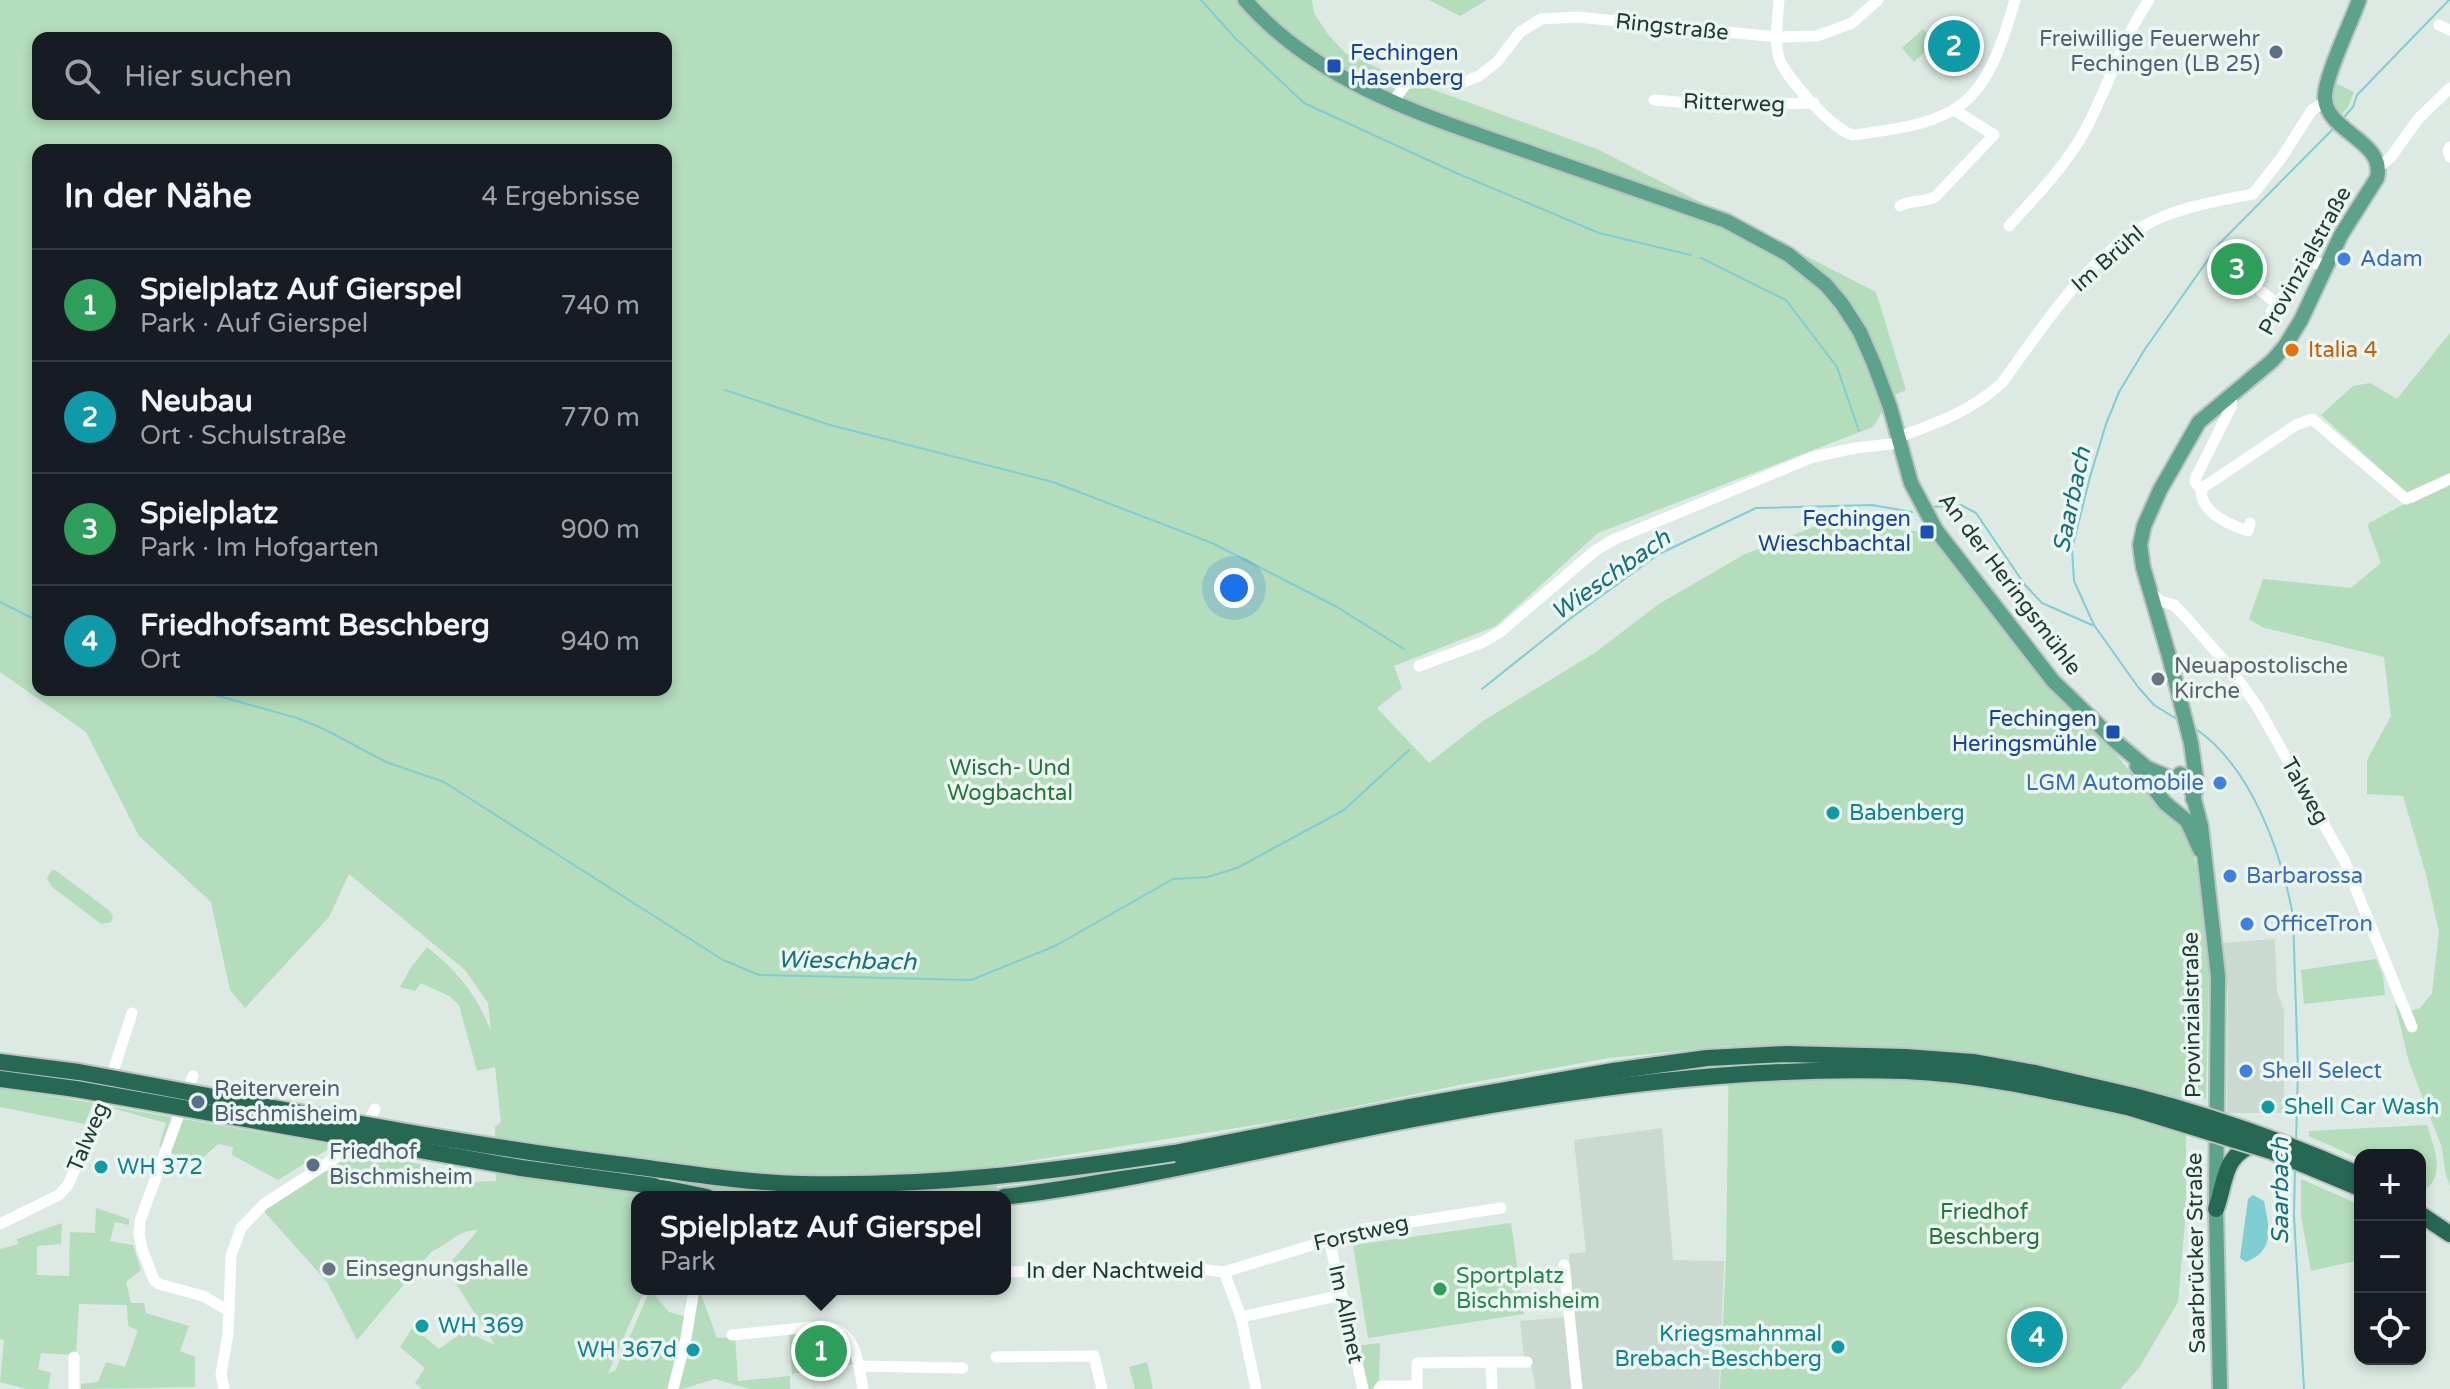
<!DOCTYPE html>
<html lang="de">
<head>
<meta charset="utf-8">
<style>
	body { margin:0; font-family:"Varela Round",sans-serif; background:#242831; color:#f1f3f6 }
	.controls { position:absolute; right:24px; bottom:24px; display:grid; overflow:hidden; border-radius:16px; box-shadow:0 4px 12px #0003 }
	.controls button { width:72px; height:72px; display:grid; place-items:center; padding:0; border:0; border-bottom:2px solid #363941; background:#171b24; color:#f1f3f6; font:40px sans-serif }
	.you { position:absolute; left:1234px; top:588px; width:28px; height:28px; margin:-20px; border:6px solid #fff; border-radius:50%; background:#1a73e8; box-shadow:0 0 0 12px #1a73e833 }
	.badge { display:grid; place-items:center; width:52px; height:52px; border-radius:50%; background:#fc6548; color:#fff; font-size:26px; font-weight:700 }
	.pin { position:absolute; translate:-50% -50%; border:4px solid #fff; box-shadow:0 2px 8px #0006 }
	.popup { position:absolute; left:631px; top:1191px; width:380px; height:104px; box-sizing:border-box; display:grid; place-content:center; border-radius:16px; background:#171b24; filter:drop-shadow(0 2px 6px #0005); font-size:26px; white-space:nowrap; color:#9ea1a6 }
	.popup b { font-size:30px; color:#f1f3f6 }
	.popup::after { content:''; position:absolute; left:50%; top:100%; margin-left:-16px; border:16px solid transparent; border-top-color:#171b24 }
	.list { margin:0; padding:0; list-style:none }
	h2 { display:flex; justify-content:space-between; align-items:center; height:104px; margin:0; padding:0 32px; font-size:34px }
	h2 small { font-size:26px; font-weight:400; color:#9ea1a6 }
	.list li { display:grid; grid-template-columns:52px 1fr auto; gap:24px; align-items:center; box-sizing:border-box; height:112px; padding:0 32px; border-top:2px solid #363941 }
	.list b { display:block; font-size:30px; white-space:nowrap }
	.list p { margin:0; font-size:26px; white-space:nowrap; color:#9ea1a6 }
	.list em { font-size:26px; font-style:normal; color:#9ea1a6 }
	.icon { flex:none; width:44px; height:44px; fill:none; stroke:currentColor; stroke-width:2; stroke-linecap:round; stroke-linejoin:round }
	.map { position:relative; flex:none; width:2450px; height:1389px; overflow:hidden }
	.search { position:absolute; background:#171b24; box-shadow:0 4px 12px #0003; left:32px; top:32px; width:640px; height:88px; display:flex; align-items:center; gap:20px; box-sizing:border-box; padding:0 28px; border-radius:16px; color:#9ea1a6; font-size:30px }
	.panel { position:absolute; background:#171b24; box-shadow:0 4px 12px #0003; left:32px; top:144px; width:640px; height:552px; border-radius:16px }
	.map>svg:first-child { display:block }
	.built { fill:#cadad1 }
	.green { fill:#b3ddbb; fill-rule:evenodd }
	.water { fill:#7fced4 }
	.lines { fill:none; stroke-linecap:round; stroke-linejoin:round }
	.stream { stroke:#7fced4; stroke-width:2 }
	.major-casing { stroke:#bbc4c1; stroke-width:18 }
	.highway-casing { stroke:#bbc4c1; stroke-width:20 }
	.minor { stroke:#fff; stroke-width:11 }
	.major { stroke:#5da38b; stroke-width:14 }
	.highway { stroke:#276855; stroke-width:16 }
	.highway-bridge-casing { stroke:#bbc4c1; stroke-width:20; stroke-linecap:butt }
	.highway-bridge { stroke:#276855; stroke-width:16 }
	.service-dot { fill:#5c6f8a; stroke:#ecf6f1; stroke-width:3 }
	.transit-dot { fill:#1a4fb4; stroke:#ecf6f1; stroke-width:3 }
	.shop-dot { fill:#3f7fe0; stroke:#ecf6f1; stroke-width:3 }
	.food-dot { fill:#e8710a; stroke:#ecf6f1; stroke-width:3 }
	.worship-dot { fill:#6b7280; stroke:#ecf6f1; stroke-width:3 }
	.culture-dot { fill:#0f9aa8; stroke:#ecf6f1; stroke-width:3 }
	.leisure-dot { fill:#2e9e5b; stroke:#ecf6f1; stroke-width:3 }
	.labels { text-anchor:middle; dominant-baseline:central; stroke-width:7; stroke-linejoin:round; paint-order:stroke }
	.street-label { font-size:22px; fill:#1d3a30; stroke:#ecf6f1 }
	.service-label { font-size:22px; fill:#4e5e75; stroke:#ecf6f1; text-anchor:start }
	.transit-label { font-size:22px; fill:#164399; stroke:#ecf6f1; text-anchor:end }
	.shop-label { font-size:22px; fill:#366cbe; stroke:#ecf6f1; text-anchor:start }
	.food-label { font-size:22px; fill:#c56008; stroke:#ecf6f1; text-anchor:start }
	.worship-label { font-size:22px; fill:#5b616d; stroke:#ecf6f1; text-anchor:start }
	.park-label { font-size:22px; fill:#25733d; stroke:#ecf6f1 }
	.culture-label { font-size:22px; fill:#0d838f; stroke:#ecf6f1; text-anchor:start }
	.leisure-label { font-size:22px; fill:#27864d; stroke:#ecf6f1; text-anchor:start }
	.water-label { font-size:24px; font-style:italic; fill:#147079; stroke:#ecf6f1 }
</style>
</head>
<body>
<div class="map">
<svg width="2450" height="1389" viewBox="0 0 2450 1389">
	<rect width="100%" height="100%" fill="#dceae3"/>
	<g class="built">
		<polygon points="2275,939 2277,992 2284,1010 2284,1113 2227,1113 2228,995 2222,943"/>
		<polygon points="1662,1128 1673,1260 1724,1261 1719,1389 1536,1389 1530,1360 1524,1357 1520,1321 1575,1316 1569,1254 1586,1252 1574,1140"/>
	</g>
	<g class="green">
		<path d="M0 0H1312L1314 13 1327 33 1345 53 1398 77 1597 149 1876 292 1906 390 1892 396 1873 427 1598 533 1496 626 1394 666 1402 688 1377 708 1429 763 1483 721 1596 652 1659 604 1745 554 1816 526 1875 519 1897 526 1902 531H1923L1928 533 2040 677 2110 747 2165 814 2185 831 2197 867 2209 971 2206 1099 2186 1094V1211L2178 1302 2139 1368 2120 1389H1720L1726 1259 1729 1046 1609 1058 1464 1084 1298 1118 997 1166V1197H637V1289H645L608 1373 615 1371 650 1290 669 1312 691 1318 699 1289 717 1338 735 1337 738 1381 790 1376V1389H750L715 1379 682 1389H422L415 1383 425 1368 400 1347 413 1327 439 1349 470 1327 478 1337 495 1345 446 1268 478 1230C459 1229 450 1244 432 1251L357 1340 327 1282 262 1209 354 1152 425 1165 437 1172 472 1182 496 1181 495 1127 501 1122 495 1067 477 1071 459 1005 449 996 421 983 415 991 400 987 410 969 427 947C459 973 476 994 491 1031L488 1003 465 970 349 874 329 917 245 1008 230 990 211 902 139 836 86 732 0 672ZM38 38H666V114H38ZM38 150H666V690H38Z"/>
		<polygon points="1429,0 1487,0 1460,16"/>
		<polygon points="1923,29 1935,43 1914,62 1902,48"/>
		<polygon points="2333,82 2354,92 2348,107 2340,116 2331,99"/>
		<polygon points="2243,242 2255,265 2255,289 2248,286 2242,295 2235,291 2231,296 2210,280 2233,246"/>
		<polygon points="2450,333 2450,476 2409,495 2321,415 2353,386 2370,383 2397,399"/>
		<polygon points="2450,485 2450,1185 2446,1176 2442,1148 2409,1062 2395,1004 2403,1013 2420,1008 2432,993 2439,932 2427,878 2403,796 2367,794 2367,760 2391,716 2384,657 2262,627 2249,619 2263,579 2351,588 2381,563 2368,527 2369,523 2408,502 2413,503"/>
		<polygon points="52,870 55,870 110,911 113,917 111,922 102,924 97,921 51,886 47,878"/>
		<polygon points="2376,959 2383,975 2385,995 2304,1004 2301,970"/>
		<polygon points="0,1088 93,1103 85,1124 0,1107"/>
		<polygon points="101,1105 335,1145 278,1180 232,1155 233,1147 218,1144 195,1165 159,1146 166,1123"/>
		<path d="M2427 1125C2433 1146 2447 1176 2424 1190L2420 1188V1155H2360V1159L2309 1136V1131Z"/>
		<polygon points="2301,1179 2360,1205 2360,1260 2311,1271 2301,1216"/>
		<polygon points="96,1208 129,1219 129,1225 115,1222 110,1241 133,1245 141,1270 126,1282 131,1303 144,1303 146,1313 189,1326 180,1351 195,1357 195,1387 81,1389 81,1384 98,1382 106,1362 125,1367 138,1330 128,1326 127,1305 79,1304 76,1355 41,1353 38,1369 51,1373 48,1389 26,1389 0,1382 4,1340 0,1339 0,1249 18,1244 17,1239 62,1223 61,1244 37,1246 37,1275 69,1276 70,1232 95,1233"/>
		<polygon points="1511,1223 1524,1314 1368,1338 1353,1245"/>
		<polygon points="826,1330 845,1340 854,1364 792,1374 789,1333"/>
		<polygon points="1380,1343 1379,1381 1373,1389 1366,1389 1356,1346"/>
		<polygon points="1147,1362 1153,1389 1135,1389 1129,1367"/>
	</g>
	<path class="water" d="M2253 1195 2264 1201C2269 1227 2276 1250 2246 1262L2240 1258 2248 1199Z"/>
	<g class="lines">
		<g class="stream">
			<polyline points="1201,0 1236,39 1304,103 1454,172 1599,233 1691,255"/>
			<polyline points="2344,117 2353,107 2357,95 2449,0"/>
			<polyline points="1701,258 1786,300 1837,367 1859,431"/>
			<polyline points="725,390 830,425 1053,482 1212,543 1337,607 1404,649"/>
			<polyline points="1931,507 1961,505 1976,513 2025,585 2042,603 2092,625"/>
			<polyline points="0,602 38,621"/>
			<polyline points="1482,689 1571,618 1659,554 1756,508 1872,505 1912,512"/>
			<polyline points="197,690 297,718 324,729 386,762 444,782 723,960 759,975 971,980 1055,946 1173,879 1208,877 1237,868 1344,810 1409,750"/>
			<polyline points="2180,721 2154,705 2138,687 2094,625 2074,581 2072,549 2090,477 2106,424 2119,392 2145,349 2219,244 2334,128"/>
			<path d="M2193 727C2251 765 2281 851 2293 916L2298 1071 2296 1142"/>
			<polyline points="2295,1168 2294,1216 2304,1389"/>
		</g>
		<g class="major-casing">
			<g id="major">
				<path d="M1245 0C1320 86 1432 118 1537 155 1600 177 1663 199 1726 221L1789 255 1826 285 1842 304 1860 332 1874 364 1890 407 1911 483 1936 530 2053 681 2115 741 2147 768 2171 778"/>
				<polyline points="2137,766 2165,803 2187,821 2200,850"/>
				<polyline points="2180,774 2188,779 2190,784 2201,826 2218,976 2216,1209 2220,1389"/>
				<path d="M2193 799 2197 785 2191 743 2169 656 2143 567 2140 545 2144 526 2160 490 2199 422 2272 361 2285 346 2301 320 2341 235 2377 178C2386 141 2328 133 2325 99 2323 80 2351 23 2359 0"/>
			</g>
		</g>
		<g class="highway-casing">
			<g id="highway">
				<polyline points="0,1062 79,1072"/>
				<polyline points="0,1079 76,1089"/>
				<polyline points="1174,1153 1409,1107 1613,1071 1707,1058 1786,1054 1905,1057 1973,1062 2035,1073 2134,1096"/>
				<polyline points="654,1186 707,1197"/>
				<path d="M1004 1197C1142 1180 1277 1145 1414 1119 1576 1088 1740 1066 1905 1071 1982 1074 2057 1092 2131 1108"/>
				<path d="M2216 1209C2227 1178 2222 1156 2257 1143"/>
				<polyline points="2420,1214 2450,1234"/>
			</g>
		</g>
		<g class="minor">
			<path d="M1779 0C1778 18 1774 41 1779 58 1785 77 1835 132 1853 135 1963 121 1984 108 2015 0"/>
			<polyline points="2439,25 2450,30"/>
			<polyline points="1654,100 1712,105 1814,103"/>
			<polyline points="1393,102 1405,85 1412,82 1467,81 1479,76 1497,62 1520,32 1541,19 1578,17 1777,37 1817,36 1852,23 1878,0"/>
			<polyline points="2450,147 2448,151 2450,157"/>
			<polyline points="2379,167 2391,157 2418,119 2450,88"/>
			<path d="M1900 206C1912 199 1922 203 1935 197L1994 135 1956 111"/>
			<path d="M2009 226C2035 197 2063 169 2083 134 2107 91 2121 41 2149 0"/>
			<polyline points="2261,291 2277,304"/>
			<polyline points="2271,312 2308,263 2326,264"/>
			<polyline points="2232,393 2231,407 2196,477 2195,482 2201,489 2296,425 2312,419 2406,499 2450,479"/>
			<path d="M1899 437C1937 423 1971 411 2002 383 2041 329 2079 269 2136 231 2168 209 2215 201 2253 194L2282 157 2312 110 2325 102"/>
			<path d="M2201 489C2200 512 2230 525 2248 531L2250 523"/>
			<polyline points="2152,593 2160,601 2174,605 2182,613 2226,663 2257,706 2344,860 2412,1027"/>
			<polyline points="1419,666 1483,642 1500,632 1596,550 1615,539 1813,457 1855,448 1901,443"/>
			<polyline points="193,1076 140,1221 139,1234 142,1249 154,1280 159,1284 203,1296 229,1311"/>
			<polyline points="0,1224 59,1195 68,1185 100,1112 132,1013"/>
			<polyline points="1329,1239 1363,1389"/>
			<polyline points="1564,1265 1577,1389"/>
			<polyline points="1005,1272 1191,1268 1224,1272 1365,1229 1501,1208"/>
			<polyline points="1224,1272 1241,1317 1256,1389"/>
			<polyline points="1241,1317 1342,1295"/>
			<path d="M732 1335 822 1326C857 1328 858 1362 863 1389"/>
			<polyline points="74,1357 74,1389"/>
			<polyline points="996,1357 1094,1356 1102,1389"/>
			<polyline points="1491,1362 1527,1362"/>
			<polyline points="859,1366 963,1368"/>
			<polyline points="224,1389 221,1374 228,1334 231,1256 241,1228 264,1204 356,1145 375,1109"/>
			<polyline points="673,1389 686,1338 694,1289"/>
			<polyline points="1379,1389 1381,1386 1417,1386"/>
			<polyline points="1417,1389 1417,1363 1491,1362 1492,1389"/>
		</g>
		<use href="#major" class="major"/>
		<use href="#highway" class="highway"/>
		<g class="highway-bridge-casing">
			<g id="highway-bridge">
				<path d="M79 1072C255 1104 431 1140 609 1163 673 1171 737 1182 801 1184 928 1187 1049 1172 1174 1153"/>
				<polyline points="76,1089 521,1168 654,1186"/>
				<path d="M2134 1096C2212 1116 2286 1142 2360 1175"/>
				<polyline points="2131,1108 2271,1151 2360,1188"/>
			</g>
		</g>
		<use href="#highway-bridge" class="highway-bridge"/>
	</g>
	<g class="service-dot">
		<circle cx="2276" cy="52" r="8"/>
		<circle cx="198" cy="1102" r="8"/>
		<circle cx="313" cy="1165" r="8"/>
	</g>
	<g class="transit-dot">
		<rect x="1326" y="58" width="16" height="16" rx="4"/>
		<rect x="1919" y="524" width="16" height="16" rx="4"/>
		<rect x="2105" y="724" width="16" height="16" rx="4"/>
	</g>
	<g class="shop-dot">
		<circle cx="2344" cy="259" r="8"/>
		<circle cx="2220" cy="783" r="8"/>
		<circle cx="2230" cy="876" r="8"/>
		<circle cx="2247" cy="924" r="8"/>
		<circle cx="2246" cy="1071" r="8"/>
	</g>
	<circle class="food-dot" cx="2292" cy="350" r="8"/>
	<g class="worship-dot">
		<circle cx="2158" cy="679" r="8"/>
		<circle cx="329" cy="1269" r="8"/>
	</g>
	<g class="culture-dot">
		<circle cx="1833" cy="813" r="8"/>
		<circle cx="2268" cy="1107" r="8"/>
		<circle cx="101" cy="1167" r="8"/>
		<circle cx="422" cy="1326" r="8"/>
		<circle cx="1838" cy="1347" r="8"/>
		<circle cx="693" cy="1350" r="8"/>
	</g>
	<circle class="leisure-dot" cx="1440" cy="1289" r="8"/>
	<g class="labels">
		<g class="street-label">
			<text transform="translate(1672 27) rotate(6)">Ringstraße</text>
			<text transform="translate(1734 103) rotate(2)">Ritterweg</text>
			<text transform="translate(2108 259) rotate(-41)">Im Brühl</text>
			<text transform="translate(2305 261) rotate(-61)">Provinzialstraße</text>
			<text transform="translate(2010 584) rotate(53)">An der Heringsmühle</text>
			<text transform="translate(2305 791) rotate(60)">Talweg</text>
			<text transform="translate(2192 1015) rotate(-91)">Provinzialstraße</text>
			<text transform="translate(88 1137) rotate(-67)">Talweg</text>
			<text transform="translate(1361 1233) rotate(-13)">Forstweg</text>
			<text transform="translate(2196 1253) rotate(-91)">Saarbrücker Straße</text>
			<text x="1115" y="1271">In der Nachtweid</text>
			<text transform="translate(1346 1314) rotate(78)">Im Allmet</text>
		</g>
		<g class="service-label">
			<text x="2260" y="39" text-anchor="end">Freiwillige Feuerwehr<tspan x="2260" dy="25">Fechingen (LB 25)</tspan></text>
			<text x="214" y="1089">Reiterverein<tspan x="214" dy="25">Bischmisheim</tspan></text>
			<text x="329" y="1152">Friedhof<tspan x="329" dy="25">Bischmisheim</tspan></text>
		</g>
		<g class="transit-label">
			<text x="1350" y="53" text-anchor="start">Fechingen<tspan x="1350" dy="25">Hasenberg</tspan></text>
			<text x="1911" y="519">Fechingen<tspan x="1911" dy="25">Wieschbachtal</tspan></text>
			<text x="2097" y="719">Fechingen<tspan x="2097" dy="25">Heringsmühle</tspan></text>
		</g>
		<g class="shop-label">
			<text x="2360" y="259">Adam</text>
			<text x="2204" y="783" text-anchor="end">LGM Automobile</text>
			<text x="2246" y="876">Barbarossa</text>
			<text x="2263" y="924">OfficeTron</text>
			<text x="2262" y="1071">Shell Select</text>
		</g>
		<g class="food-label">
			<text x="2308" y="350">Italia 4</text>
		</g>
		<g class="worship-label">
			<text x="2174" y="666">Neuapostolische<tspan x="2174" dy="25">Kirche</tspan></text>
			<text x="345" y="1269">Einsegnungshalle</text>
		</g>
		<g class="park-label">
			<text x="1010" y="768">Wisch- Und<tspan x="1010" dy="25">Wogbachtal</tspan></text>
			<text x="1984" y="1212">Friedhof<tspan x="1984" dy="25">Beschberg</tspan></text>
		</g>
		<g class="culture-label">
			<text x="1849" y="813">Babenberg</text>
			<text x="2284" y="1107">Shell Car Wash</text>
			<text x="117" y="1167">WH 372</text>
			<text x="438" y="1326">WH 369</text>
			<text x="1822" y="1334" text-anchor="end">Kriegsmahnmal<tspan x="1822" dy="25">Brebach-Beschberg</tspan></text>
			<text x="677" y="1350" text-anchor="end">WH 367d</text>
		</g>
		<g class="leisure-label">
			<text x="1456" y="1276">Sportplatz<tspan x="1456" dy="25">Bischmisheim</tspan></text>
		</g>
		<g class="water-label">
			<text transform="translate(2072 500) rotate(-78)">Saarbach</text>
			<text transform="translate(1611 575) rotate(-35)">Wieschbach</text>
			<text transform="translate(847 961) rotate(1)">Wieschbach</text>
			<text transform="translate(2280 1191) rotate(-90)">Saarbach</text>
		</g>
	</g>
</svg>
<div class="controls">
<button>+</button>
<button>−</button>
<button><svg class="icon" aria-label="locate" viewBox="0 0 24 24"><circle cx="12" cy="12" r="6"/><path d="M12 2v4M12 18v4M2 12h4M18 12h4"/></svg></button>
</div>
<div class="you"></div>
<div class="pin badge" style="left:821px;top:1351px;background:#2e9e5b">1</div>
<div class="popup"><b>Spielplatz Auf Gierspel</b>Park</div>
<div class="pin badge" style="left:1954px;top:46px;background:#0f9aa8">2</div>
<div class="pin badge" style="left:2237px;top:269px;background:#2e9e5b">3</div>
<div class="pin badge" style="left:2037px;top:1337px;background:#0f9aa8">4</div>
<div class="search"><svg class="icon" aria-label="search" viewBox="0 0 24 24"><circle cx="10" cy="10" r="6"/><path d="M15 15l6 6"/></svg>Hier suchen</div>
<section class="panel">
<h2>In der Nähe<small>4 Ergebnisse</small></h2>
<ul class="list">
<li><span class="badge" style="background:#2e9e5b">1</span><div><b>Spielplatz Auf Gierspel</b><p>Park · Auf Gierspel</p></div><em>740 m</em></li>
<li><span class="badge" style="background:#0f9aa8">2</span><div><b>Neubau</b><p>Ort · Schulstraße</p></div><em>770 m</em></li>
<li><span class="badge" style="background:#2e9e5b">3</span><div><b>Spielplatz</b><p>Park · Im Hofgarten</p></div><em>900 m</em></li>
<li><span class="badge" style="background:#0f9aa8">4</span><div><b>Friedhofsamt Beschberg</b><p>Ort</p></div><em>940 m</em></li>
</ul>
</section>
</div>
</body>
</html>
